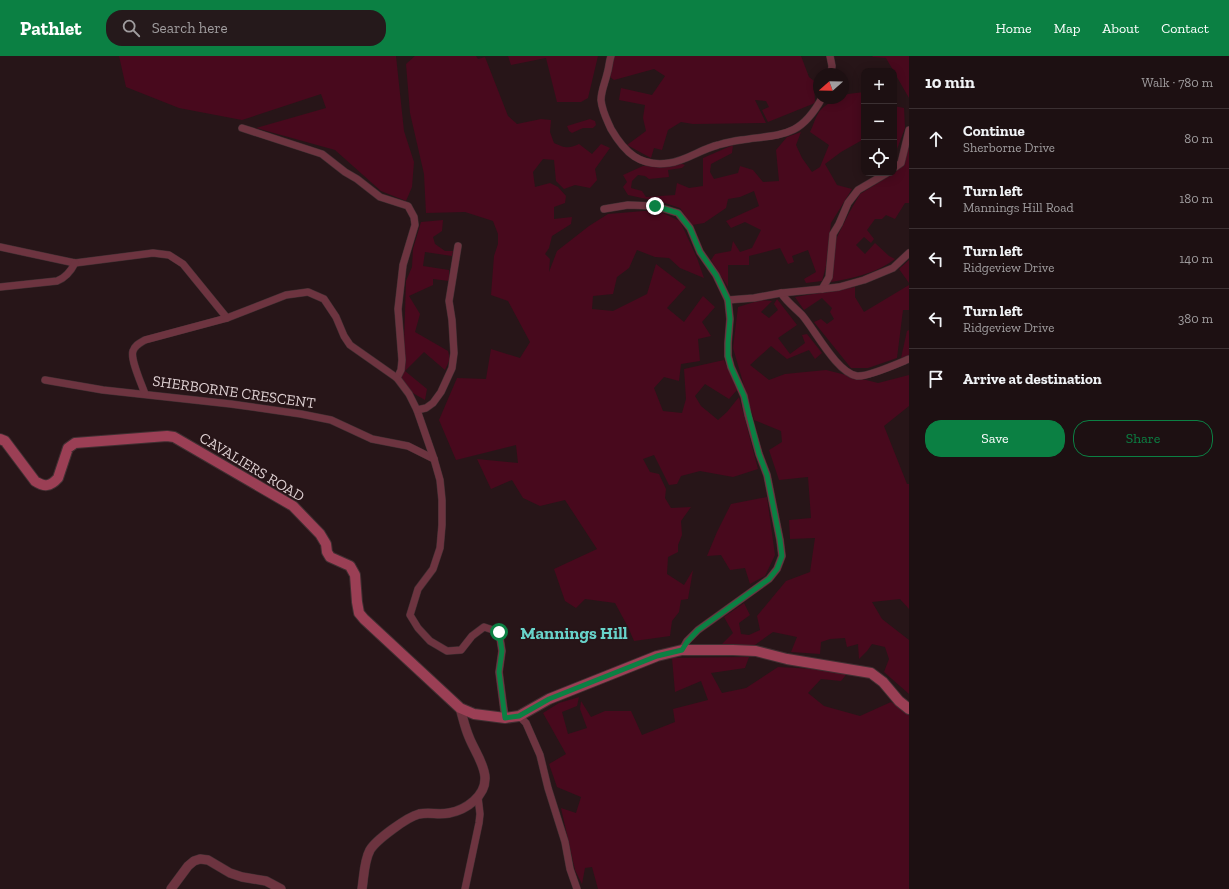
<!DOCTYPE html>
<html lang="en">
<head>
<meta charset="utf-8">
<style>
	body { margin:0; font-family:"Zilla Slab",serif; background:#25191b; color:#f1f3f6 }
	.controls { position:absolute; right:12px; top:12px; display:grid; overflow:hidden; border-radius:8px; box-shadow:0 2px 10px #0003 }
	.controls button { width:36px; height:36px; display:grid; place-items:center; padding:0; border:0; border-bottom:1px solid #3b3032; background:#1d1012; color:#f1f3f6; font:20px sans-serif }
	.compass { position:absolute; left:813px; top:12px; width:36px; height:36px; border-radius:50%; background:#1d1012; box-shadow:0 2px 10px #0003; rotate:250deg }
	.stop { position:absolute; width:12px; height:12px; margin:-9px; border:3px solid #0b8043; border-radius:50%; background:#fff }
	.stop.end { background:#0b8043; border-color:#fff; box-shadow:0 1px 4px #0008 }
	.list { margin:0; padding:0; list-style:none }
	h2 { display:flex; justify-content:space-between; align-items:center; height:52px; margin:0; padding:0 16px; font-size:17px }
	h2 small { font-size:13px; font-weight:400; color:#a09d9f }
	.list li { display:grid; grid-template-columns:26px 1fr auto; gap:12px; align-items:center; box-sizing:border-box; height:60px; padding:0 16px; border-top:1px solid #3b3032 }
	.list b { display:block; font-size:15px; white-space:nowrap }
	.list p { margin:0; font-size:13px; white-space:nowrap; color:#a09d9f }
	.list em { font-size:13px; font-style:normal; color:#a09d9f }
	.actions { display:flex; gap:8px; padding:12px 16px }
	.actions a { flex:1; padding:9px 0; border:1px solid #0b8043; border-radius:16px; text-align:center; font-size:14px; color:#0b8043 }
	.actions .main { background:#0b8043; color:#fff }
	.icon { flex:none; width:22px; height:22px; fill:none; stroke:currentColor; stroke-width:2; stroke-linecap:round; stroke-linejoin:round }
	.map { position:relative; flex:none; width:909px; height:833px; overflow:hidden }
	header { display:flex; align-items:center; gap:24px; box-sizing:border-box; height:56px; padding:0 20px; background:#0b8043; color:#fff }
	header strong { font-size:19px }
	nav { display:flex; gap:22px; margin-inline-start:auto; font-size:14px }
	.search { width:280px; height:36px; background:#25191b; display:flex; align-items:center; gap:10px; box-sizing:border-box; padding:0 14px; border-radius:16px; color:#a09d9f; font-size:15px }
	main { display:flex }
	aside { flex:1; background:#1d1012 }
	.map>svg:first-child { display:block }
	.green { fill:#48091d }
	.lines { fill:none; stroke-linecap:round; stroke-linejoin:round }
	.minor-casing { stroke:#412f32; stroke-width:8 }
	.tertiary-casing { stroke:#412f32; stroke-width:10 }
	.secondary-casing { stroke:#412f32; stroke-width:12 }
	.minor { stroke:#6d3440; stroke-width:7 }
	.tertiary { stroke:#6d3440; stroke-width:9 }
	.secondary { stroke:#9b3f55; stroke-width:10 }
	.route { stroke:#0b8043; stroke-width:5 }
	.labels { text-anchor:middle; dominant-baseline:central; stroke-width:3.5; stroke-linejoin:round; paint-order:stroke }
	.street-label { font-size:15px; fill:#dfd1d3; stroke:#271518 }
	.quarter-label { font-size:17px; font-weight:bold; fill:#68d3ca; stroke:#271518 }
</style>
</head>
<body>
<header>
<strong>Pathlet</strong>
<div class="search"><svg class="icon" aria-label="search" viewBox="0 0 24 24"><circle cx="10" cy="10" r="6"/><path d="M15 15l6 6"/></svg>Search here</div>
<nav><a>Home</a><a>Map</a><a>About</a><a>Contact</a></nav>
</header>
<main>
<div class="map">
<svg width="909" height="833" viewBox="0 0 909 833">
	<rect width="100%" height="100%" fill="#271518"/>
	<g class="green">
		<polygon points="119,0 396,0 404,75 414,106 412,131 406,145 381,135 335,94 256,72 326,52 321,38 242,64 179,52 126,31"/>
		<path d="M415 0H476L478 3 485 1 508 60 517 68 541 63 551 64 550 76 554 87C565 92 568 93 579 88L592 98 601 88 610 92 595 113 597 124 590 132 575 129 564 133 556 125 554 104 543 103 533 116 535 131 550 127 558 131 566 140 565 147 554 151V163L572 161 571 168 552 180 549 192 545 198 550 203 549 216 557 195 589 170 608 158 656 154 680 165 697 202 704 222 680 212 669 202 655 201 637 194 629 212 617 221 613 238 593 240 592 253 613 255 647 238 656 208 686 231 667 252 684 266 703 240 715 251 702 266 711 280 698 283 700 305 681 308 679 325 664 321 654 332 663 355 682 357 686 343 684 313 724 304 737 334 729 343 705 328 695 340 701 350 718 364 727 356 739 341 758 413 733 421 700 415 681 420 677 428 669 429 654 399 643 403 650 416 659 418 666 433 665 442 671 452 691 451 681 465 682 479 678 489V496L668 501 667 518 684 529 693 514 688 543 681 544 679 556 672 565 670 580 634 585 628 571 615 547 585 543 576 552 565 545 554 513 597 493 565 444 540 450 523 442 512 424 491 433 477 403 518 407 516 389 456 404 439 364 457 322 486 323 491 293 520 302 530 286 508 245 491 239 494 200 498 188V178L493 165 465 156 426 157 424 118 410 57 406 8Z"/>
		<polygon points="508,0 598,0 588,42 581,46 557,46 546,2 511,9"/>
		<polygon points="613,0 801,0 809,21 814,25 815,47 768,66 762,54 769,51 766,45 755,44 766,67 693,68 681,66 668,74 662,94 654,92 651,102 627,89 646,75 643,62 645,49 619,44 621,32 652,39 665,20 654,13 614,24 610,21"/>
		<polygon points="872,0 909,0 909,42 886,2 873,1"/>
		<path d="M864 36V83L841 96 825 108 837 129 852 133 831 167 826 210 822 225 806 227 804 223 816 216 808 194 792 200 794 206 788 208 780 192 749 200V209H728V231L711 204 715 198 731 195 733 185 740 196 752 192 761 174 745 166 731 172 726 165 759 150 754 135 740 141 728 143 726 152 704 167 692 169 680 152 665 147 628 139 623 131 627 126 623 119 643 110 680 107 685 109 682 112 668 114 669 121 649 123 645 120 638 119 632 125 631 132 642 135 646 141 675 139 677 127 689 132 703 130V102L733 89 732 97 711 108 710 116 714 123 738 117 740 110 753 114 763 126 779 125 776 94 787 81 801 76 796 89 802 102 812 116 820 111 829 89 810 76C813 70 815 62 819 56 823 50 836 42 843 42V40L848 38Z"/>
		<polygon points="894,50 904,52 905,72 897,93 896,105 894,107"/>
		<polygon points="590,63 595,65 596,69 593,72 583,72 572,77 569,75 567,70"/>
		<path d="M909 90V147H905L895 163 886 159 882 163H875L867 174 874 183 871 187 864 181 856 189 865 198 875 187 889 200 895 203C877 217 853 222 831 226L836 183 849 157 860 138 894 117 902 110Z"/>
		<polygon points="443,164 442,175 433,181 435,188 445,195 453,195 452,200 425,196 423,210 449,214 449,225 433,223 433,229 409,240 420,258 415,276 448,295 450,303 445,314 424,296 405,315 427,333 425,344 411,336 400,322 403,318 406,225 412,211 413,193 421,166"/>
		<polygon points="909,204 909,227 899,213"/>
		<polygon points="909,229 909,254 903,254 897,302 868,312 851,312 814,266 821,263 827,268 834,263 830,256 832,252 822,242 804,254 795,241 855,231 855,241 864,256"/>
		<polygon points="777,243 797,269 778,282 790,298 805,287 802,279 807,278 822,297 815,303 809,294 787,303 771,290 750,309 769,324 785,318 826,314 878,327 909,319 909,350 884,370 907,428 909,428 909,553 900,543 872,546 882,563 909,584 909,638 884,616 889,603 885,591 872,588 867,595 859,603 858,588 847,591 845,582 830,583 821,586 820,598 791,596 797,581 773,576 752,591 721,589 733,577 724,561 744,547 750,559 739,567 741,578 749,579 760,574 757,560 786,525 810,516 815,482 790,483 789,464 811,462 808,421 779,424 769,394 782,386 781,375 754,364 733,292 738,251 761,244 772,245 761,256 769,262 778,254 774,248"/>
		<polygon points="909,274 909,301 901,302 907,275"/>
		<polygon points="767,441 775,499 765,520 750,528 745,512 730,514 721,499 707,500 717,476 731,448"/>
		<polygon points="749,601 745,612 711,617 722,637 746,632 778,611 849,615 841,625 821,623 808,637 824,650 860,660 891,646 909,655 909,833 598,833 592,811 585,812 582,828 575,814 561,752 576,757 581,741 557,731 549,708 566,698 543,657 559,647 579,641 577,650 562,656 568,678 587,672 580,653 581,645 591,661 605,655 631,655 642,679 675,666 673,653 708,644 701,625 675,636 672,602"/>
	</g>
	<g class="lines">
		<g class="minor-casing">
			<g id="minor">
				<path d="M611 0C609 6 609 12 607 18 605 27 601 35 601 44 602 55 607 64 611 73 625 97 640 111 669 107 686 105 701 93 718 89 725 87 733 85 741 84 782 78 800 82 822 42"/>
				<polyline points="830,0 832,10 831,18"/>
				<polyline points="242,72 322,98 345,116 357,123 380,141 408,150 414,161 415,169 403,209 398,253 402,304 401,314 397,322"/>
				<polyline points="894,112 901,107 909,74"/>
				<polyline points="604,153 628,149 655,150 678,157 690,172 700,196 716,219 728,244 730,263 728,287 728,300 731,311 744,340 748,359 759,398 767,419 780,484 782,500 777,513 769,523 698,574 687,585 682,594"/>
				<polyline points="0,191 75,207 153,197 169,199 183,208 227,262"/>
				<path d="M0 231 57 225C65 222 71 215 75 207"/>
				<polyline points="822,233 829,221 833,178 839,168 848,147 858,134 887,117"/>
				<path d="M781 237C787 246 795 252 802 259 815 274 837 317 857 320 868 321 897 308 909 303"/>
				<polyline points="728,244 754,242 781,237 822,233 839,231 864,224 893,212 909,197"/>
				<polyline points="45,324 103,334 231,348 301,358 331,364 372,383 408,390 434,403"/>
				<path d="M145 338C142 329 130 303 133 295 135 289 140 287 145 284L227 262 286 239 308 236 324 243 336 261 344 280 350 289 397 322 409 338 417 354 434 403 440 424 442 444V469L440 492 433 513 418 533 410 559 418 572 430 585 447 595 461 594 472 580 484 571 499 576 502 595 499 616 505 662"/>
				<polyline points="417,354 426,352 433,347 441,336 452,312 454,297 452,264 449,245 458,190"/>
				<polyline points="519,660 526,667 540,699 548,732 565,786 570,813 577,833"/>
				<polyline points="465,833 479,767 480,758 478,741"/>
			</g>
		</g>
		<g class="tertiary-casing">
			<g id="tertiary">
				<polyline points="171,833 188,810 194,805 200,803 208,804 230,817 242,821 266,825 281,833"/>
				<path d="M362 833C364 820 364 805 370 794 376 784 407 761 419 758 429 756 439 759 449 757 466 754 486 740 485 721 484 707 474 694 469 681 465 672 463 662 460 652"/>
			</g>
		</g>
		<g class="secondary-casing">
			<path id="secondary" d="M0 383 5 385 35 425C44 431 50 431 58 422L68 392 75 387 167 380 174 381 293 450 320 478 326 488 327 496 330 501 350 510 355 519 357 546 359 557 364 563 460 652 474 658 505 662 519 660 549 643 657 600 682 594H733L756 595 787 603 871 617 883 626 899 645 909 653"/>
		</g>
		<use href="#minor" class="minor"/>
		<use href="#tertiary" class="tertiary"/>
		<use href="#secondary" class="secondary"/>
	</g>
	<g class="lines">
		<polyline class="route" points="499,576 502,595 499,616 505,662 519,660 549,643 657,600 682,594 687,586 698,574 769,523 777,513 782,500 780,484 767,419 759,398 744,340 731,311 728,300 728,287 730,263 728,244 716,219 700,196 690,172 678,157 655,150"/>
	</g>
	<g class="labels">
		<g class="street-label">
			<text transform="translate(234 336) rotate(8)">SHERBORNE CRESCENT</text>
			<text transform="translate(252 411) rotate(31)">CAVALIERS ROAD</text>
		</g>
		<g class="quarter-label">
			<text x="574" y="577">Mannings Hill</text>
		</g>
	</g>
</svg>
<div class="controls">
<button>+</button>
<button>−</button>
<button><svg class="icon" aria-label="locate" viewBox="0 0 24 24"><circle cx="12" cy="12" r="6"/><path d="M12 2v4M12 18v4M2 12h4M18 12h4"/></svg></button>
</div>
<svg class="compass" viewBox="-18 -18 36 36"><path d="M0-13l5 13h-10z" fill="#e53935"/><path d="M0 13l5-13h-10z" fill="#a09d9f"/></svg>
<div class="stop" style="left:499px;top:576px"></div>
<div class="stop end" style="left:655px;top:150px"></div>
</div>
<aside>
<h2>10 min<small>Walk · 780 m</small></h2>
<ul class="list">
<li><svg class="icon" aria-label="ahead" viewBox="0 0 24 24"><path d="M12 20V5M6 11l6-6 6 6"/></svg><div><b>Continue</b><p>Sherborne Drive</p></div><em>80 m</em></li>
<li><svg class="icon" aria-label="left" viewBox="0 0 24 24"><path d="M17 20v-9H6M10 6l-5 5 5 5"/></svg><div><b>Turn left</b><p>Mannings Hill Road</p></div><em>180 m</em></li>
<li><svg class="icon" aria-label="left" viewBox="0 0 24 24"><path d="M17 20v-9H6M10 6l-5 5 5 5"/></svg><div><b>Turn left</b><p>Ridgeview Drive</p></div><em>140 m</em></li>
<li><svg class="icon" aria-label="left" viewBox="0 0 24 24"><path d="M17 20v-9H6M10 6l-5 5 5 5"/></svg><div><b>Turn left</b><p>Ridgeview Drive</p></div><em>380 m</em></li>
<li><svg class="icon" aria-label="arrive" viewBox="0 0 24 24"><path d="M6 21V4h12l-3 4 3 4H6"/></svg><div><b>Arrive at destination</b></div></li>
</ul>
<div class="actions"><a class="main">Save</a><a>Share</a></div>
</aside>
</main>
</body>
</html>
